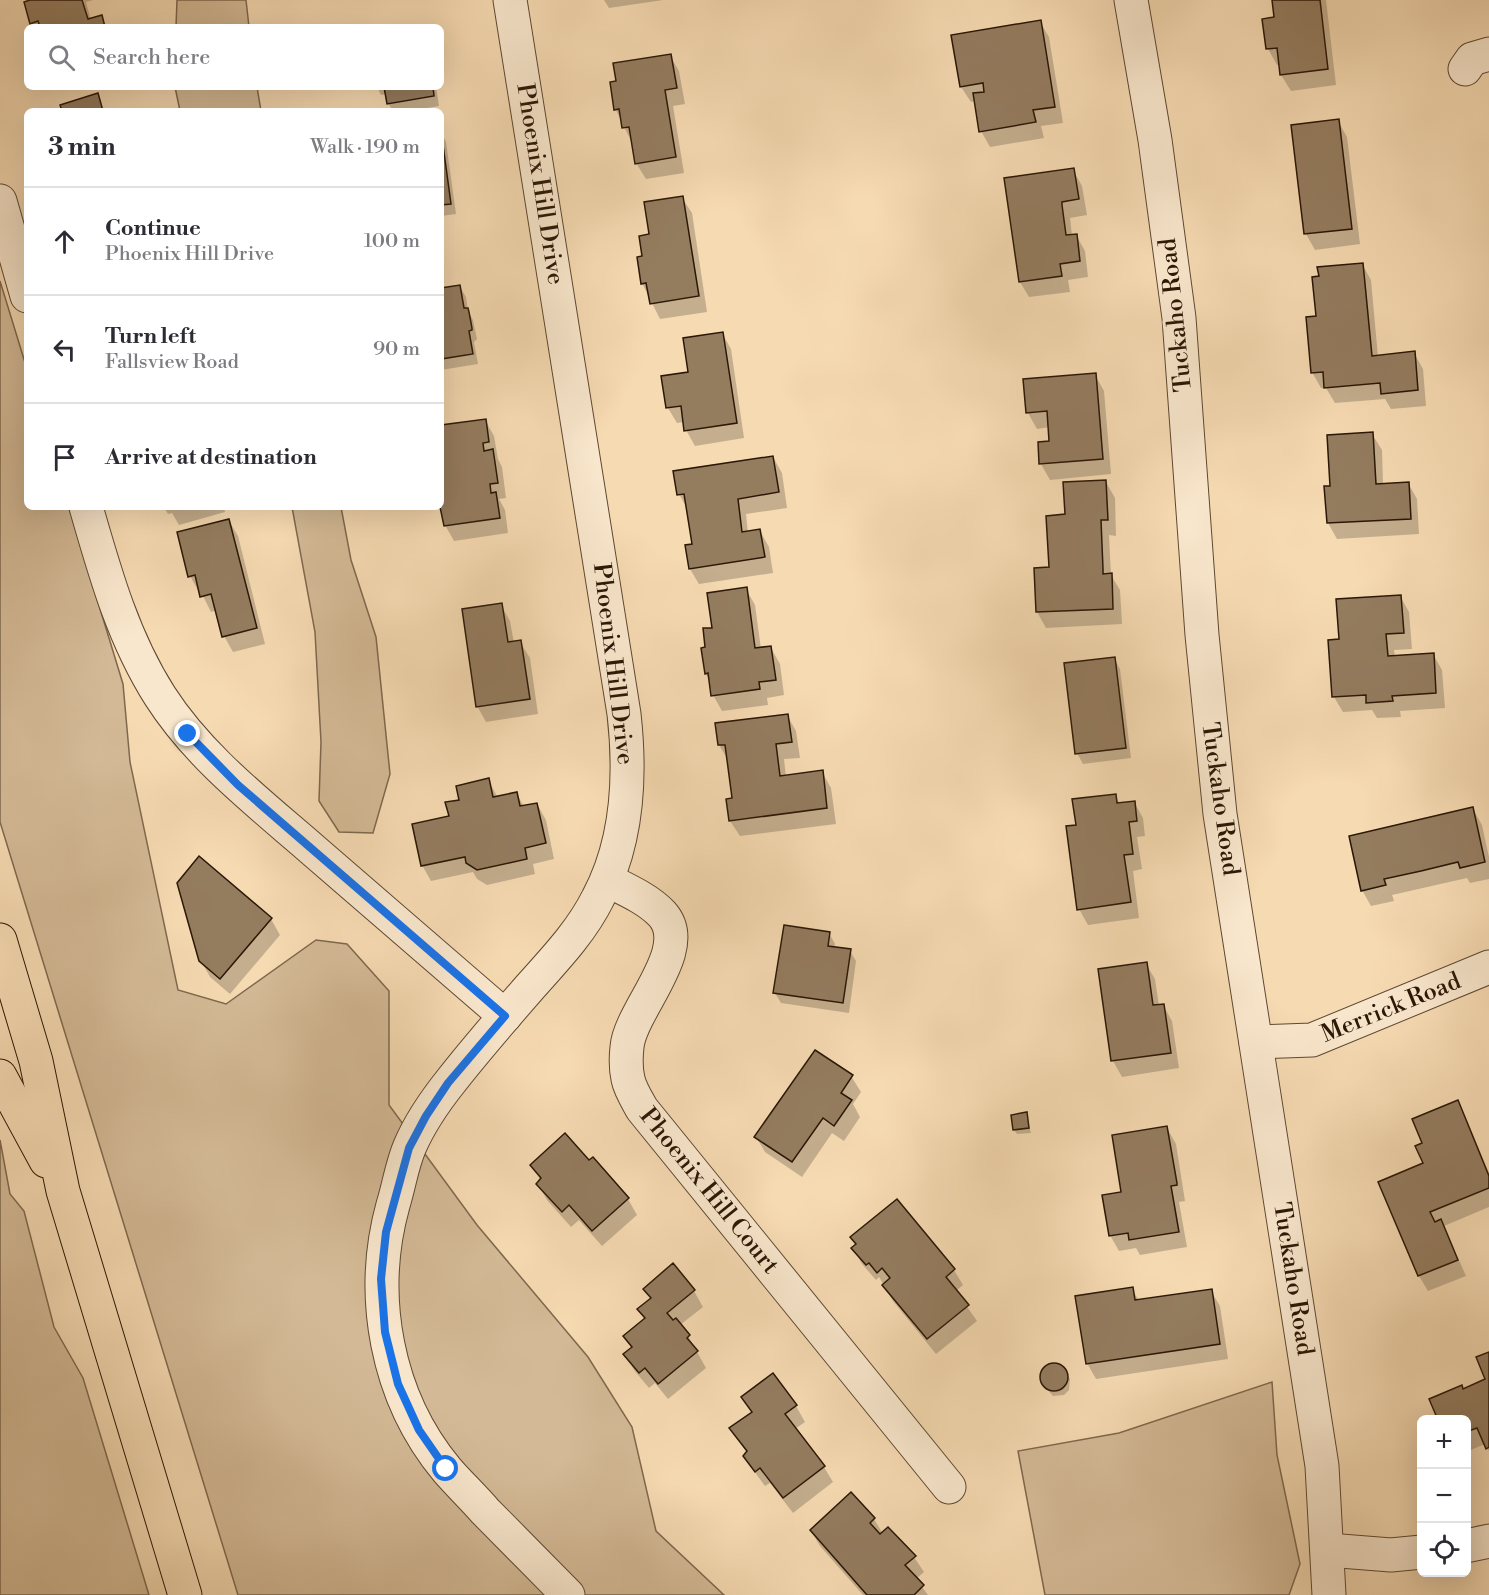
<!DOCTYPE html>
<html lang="en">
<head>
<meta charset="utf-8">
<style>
	body { margin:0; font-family:"Libre Bodoni",serif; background:#f2f2f3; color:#2b2b33 }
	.controls { position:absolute; right:18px; bottom:18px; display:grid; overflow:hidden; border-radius:9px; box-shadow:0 6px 24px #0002 }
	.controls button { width:54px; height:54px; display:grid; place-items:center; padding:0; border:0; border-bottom:2px solid #e1e1e2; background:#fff; color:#2b2b33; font:30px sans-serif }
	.stop { position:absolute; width:18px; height:18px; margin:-14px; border:4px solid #1a73e8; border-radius:50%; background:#fff }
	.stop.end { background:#1a73e8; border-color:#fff; box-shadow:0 2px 6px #0008 }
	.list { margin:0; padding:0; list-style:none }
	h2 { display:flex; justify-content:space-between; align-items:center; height:78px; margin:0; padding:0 24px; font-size:26px }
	h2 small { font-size:20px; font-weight:400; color:#7c7c81 }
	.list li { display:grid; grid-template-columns:39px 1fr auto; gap:18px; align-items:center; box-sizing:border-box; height:108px; padding:0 24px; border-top:2px solid #e1e1e2 }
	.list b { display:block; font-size:22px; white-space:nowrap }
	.list p { margin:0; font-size:20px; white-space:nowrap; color:#7c7c81 }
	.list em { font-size:20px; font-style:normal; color:#7c7c81 }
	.icon { flex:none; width:33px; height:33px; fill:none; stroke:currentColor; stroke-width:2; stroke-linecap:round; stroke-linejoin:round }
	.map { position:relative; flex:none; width:1489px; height:1595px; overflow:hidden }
	.search { position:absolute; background:#fff; box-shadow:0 6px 24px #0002; left:24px; top:24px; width:420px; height:66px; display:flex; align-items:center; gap:15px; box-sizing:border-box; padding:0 21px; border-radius:9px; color:#7c7c81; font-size:22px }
	.panel { position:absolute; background:#fff; box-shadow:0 6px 24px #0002; left:24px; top:108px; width:420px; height:402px; border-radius:9px }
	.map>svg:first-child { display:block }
	.green { fill:#d3b995; stroke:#7e684e; stroke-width:1.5 }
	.shadow { fill:#0003 }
	.building { fill:#947c5f; stroke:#2a1706; stroke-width:1.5 }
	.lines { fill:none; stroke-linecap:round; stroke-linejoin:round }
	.minor-casing { stroke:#5d4831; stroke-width:35 }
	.highway-casing { stroke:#2a1706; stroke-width:35 }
	.minor { stroke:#f9e7cd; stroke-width:33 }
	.highway { stroke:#f6dab2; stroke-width:33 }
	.route { stroke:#1a73e8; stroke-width:8 }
	.labels { text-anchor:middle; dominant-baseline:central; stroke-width:6; stroke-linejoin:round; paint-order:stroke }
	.street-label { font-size:24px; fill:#2a1706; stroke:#f9e7cd }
</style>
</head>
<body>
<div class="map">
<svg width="1489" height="1595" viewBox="0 0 1489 1595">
	<rect width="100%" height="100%" fill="#f6dab2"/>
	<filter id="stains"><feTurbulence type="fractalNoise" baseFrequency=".00333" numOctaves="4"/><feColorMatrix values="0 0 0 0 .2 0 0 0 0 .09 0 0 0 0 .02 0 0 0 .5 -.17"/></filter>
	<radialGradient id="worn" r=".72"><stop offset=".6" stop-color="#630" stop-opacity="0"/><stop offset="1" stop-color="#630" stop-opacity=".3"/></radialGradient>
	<g class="green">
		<polygon points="177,0 246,0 249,27 176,27"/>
		<polygon points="175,87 257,87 261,111 180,111"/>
		<polygon points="0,281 27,369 27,507 69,507 123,684 130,762 178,990 226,1004 316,940 347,944 389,991 389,1105 477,1225 588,1357 632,1427 656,1531 724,1595 238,1595 0,822"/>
		<polygon points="292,507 341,507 351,560 376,637 390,774 373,833 339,832 319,801 321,742 315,632"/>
		<polygon points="0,1140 10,1194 24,1211 54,1327 83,1378 149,1595 0,1595"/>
		<polygon points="1272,1382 1277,1455 1300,1564 1289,1595 1045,1595 1018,1451 1119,1433"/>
	</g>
	<g class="shadow">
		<polygon points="32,0 93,0 86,2 91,20 101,17 107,27 34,27 31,23"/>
		<polygon points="604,0 663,0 609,8"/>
		<polygon points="1273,0 1326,0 1336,85 1291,91 1281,75 1280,64 1277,65 1268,49 1276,19"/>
		<polygon points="1040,22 1049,37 1063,123 1041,126 1044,138 990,147 981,131 976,101 971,102 961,87"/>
		<polygon points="670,56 679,71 685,104 673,106 684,173 646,179 636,163 632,143 616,110 611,83 617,82"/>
		<polygon points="377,87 436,87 439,106 410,111 393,111 388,103 387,94 381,95"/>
		<polygon points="1338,121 1347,137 1360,244 1315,250 1306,234 1293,126"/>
		<polygon points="441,132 446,142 456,214 441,216"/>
		<polygon points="1073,170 1082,186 1087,215 1070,218 1072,236 1076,235 1085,251 1088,277 1068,280 1070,292 1029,297 1020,282"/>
		<polygon points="682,198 692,213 707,312 660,319 642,283 644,258 651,235"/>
		<polygon points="1362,264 1371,280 1378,357 1414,353 1423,369 1426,406 1391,409 1385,399 1335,403 1326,388 1321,388 1312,372 1317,318"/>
		<polygon points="460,287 466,297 468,311 473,320 477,339 474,342 478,364 441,370 441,290"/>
		<polygon points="722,333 731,349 744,438 695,446 686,430 684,422 677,423 668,408 690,373"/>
		<polygon points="1095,375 1104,391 1111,474 1050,480 1041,464 1051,442 1050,427 1037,429 1028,413 1025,380"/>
		<polygon points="485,420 494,436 498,459 502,467 506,498 499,499 505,510 508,533 454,541 445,525"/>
		<polygon points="1372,434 1382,450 1383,485 1408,483 1417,499 1419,534 1337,539 1328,523 1331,487"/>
		<polygon points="773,457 782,473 787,508 746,514 748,533 760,531 769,547 773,573 699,584 690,569 693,546 688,510 679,494"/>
		<polygon points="1106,482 1115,498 1116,536 1109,535 1111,575 1120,590 1122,624 1046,628 1037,612 1036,569 1050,569 1066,516"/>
		<polygon points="164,507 224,507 225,512 179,525 172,513 168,514"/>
		<polygon points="229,521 238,536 265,644 233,652 224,636 217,610 211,612 201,592 199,592 190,576"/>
		<polygon points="746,589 755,605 761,649 771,648 780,664 784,695 767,698 768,705 722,711 713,695 711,683 706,674 714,629"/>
		<polygon points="1400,596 1409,612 1412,649 1394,650 1395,657 1433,654 1442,670 1445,708 1400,711 1401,717 1377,718 1372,710 1343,712 1334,697 1341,640"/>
		<polygon points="501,605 510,621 514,643 520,642 530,658 538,714 486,722 477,706"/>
		<polygon points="1114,658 1120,669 1131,758 1083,764 1077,753"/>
		<polygon points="787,715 796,731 800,758 784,759 786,777 822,772 831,788 836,824 740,836 730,821 733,800 728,760 719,745 717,725"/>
		<polygon points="488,780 498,798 517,794 524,807 537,804 546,820 554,859 533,864 535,874 487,885 477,879 473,872 431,881 422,865 460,801"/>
		<polygon points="1115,795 1120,804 1134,802 1143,818 1145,836 1137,837 1142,869 1133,871 1139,918 1088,925 1079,909 1077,826"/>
		<polygon points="1473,809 1482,825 1489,857 1489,879 1470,883 1467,878 1392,895 1394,901 1371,906 1362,890"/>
		<polygon points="271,919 280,935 230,994 210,977 201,961"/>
		<polygon points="829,933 835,944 834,948 850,951 856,961 849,1013 781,1003 775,993"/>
		<polygon points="1146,964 1155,979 1159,1006 1163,1005 1172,1021 1179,1068 1122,1077 1113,1061 1100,970"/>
		<polygon points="851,1076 861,1092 853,1104 860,1117 844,1141 832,1133 802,1177 765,1152 756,1137"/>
		<polygon points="1457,1102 1466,1118 1489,1173 1489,1207 1444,1226 1466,1276 1428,1291 1419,1276 1380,1182 1425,1164 1424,1144"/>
		<polygon points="1026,1114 1031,1133 1017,1134 1014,1130"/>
		<polygon points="1167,1128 1176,1144 1185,1201 1179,1202 1187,1247 1140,1255 1136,1248 1119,1251 1110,1235 1123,1193"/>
		<polygon points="589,1163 628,1199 637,1215 602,1246 579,1220 571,1227 547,1200 538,1184 541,1181 532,1165"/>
		<polygon points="852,1238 954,1270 963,1285 956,1291 977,1321 936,1354 893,1301 879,1277 876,1280 862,1264 853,1248 857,1245"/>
		<polygon points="673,1266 694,1291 703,1307 680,1325 688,1336 706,1368 668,1399 655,1383 649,1388 634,1370 625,1354 632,1348 625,1336 645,1320 639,1310 651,1300 645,1289"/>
		<polygon points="1132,1289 1139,1301 1211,1291 1220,1306 1228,1359 1096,1379 1087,1363"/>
		<polygon points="1489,1353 1489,1451 1485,1444 1466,1452 1466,1420 1463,1390 1487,1380"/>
		<polygon points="1049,1365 1060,1366 1070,1379 1069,1390 1064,1395 1053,1396 1042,1383 1042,1372"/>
		<polygon points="743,1397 796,1406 805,1422 795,1429 824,1467 833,1482 793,1513 770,1483 765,1486 754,1471 745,1455 747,1453 731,1429 752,1413"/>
		<polygon points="851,1494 874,1519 883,1534 914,1557 924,1572 916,1579 928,1595 863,1595 820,1546 811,1531"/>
	</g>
	<g class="building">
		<polygon points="30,0 82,0 88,19 102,15 105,27 40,27 38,21 30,24 24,2"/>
		<polygon points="1272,0 1320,0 1328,69 1280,75 1277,48 1266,49 1262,19 1274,17"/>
		<polygon points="1041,20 1055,107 1033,110 1036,122 979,132 973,93 984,92 983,83 960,87 951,35"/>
		<polygon points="671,54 677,88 665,90 676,157 635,164 629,127 622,128 619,109 614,110 610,82 616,81 613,63"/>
		<polygon points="384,87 433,87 434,96 387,104"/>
		<polygon points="98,93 103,111 62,111 60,105"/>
		<polygon points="1339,119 1352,229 1304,234 1291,125"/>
		<polygon points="441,130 451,204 441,205"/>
		<polygon points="1074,168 1079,199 1062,202 1062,205 1066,235 1077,234 1080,261 1060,264 1062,276 1019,282 1004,178"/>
		<polygon points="683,196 699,296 650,304 646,283 641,284 637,257 642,256 639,236 649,234 644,202"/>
		<polygon points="1363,263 1372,356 1415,351 1418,390 1381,394 1380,383 1324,388 1323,372 1311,373 1306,317 1316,316 1312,277 1319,276 1317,267"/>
		<polygon points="460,285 464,308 468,308 469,312 472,328 472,330 469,331 473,354 441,359 441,288"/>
		<polygon points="723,332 737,423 684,431 681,406 666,408 661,376 688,372 683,338"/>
		<polygon points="1096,373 1103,459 1039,464 1038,442 1049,441 1047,411 1026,413 1023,379"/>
		<polygon points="486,419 489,442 483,443 484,451 493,449 498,483 490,484 491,493 496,492 500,518 444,526 440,507 441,425"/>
		<polygon points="1373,432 1376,484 1409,482 1411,519 1327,523 1324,486 1330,486 1327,435"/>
		<polygon points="773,456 779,492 738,499 742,532 760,529 765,557 689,569 685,545 692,544 684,494 677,495 673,471"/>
		<polygon points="1106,480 1108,520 1101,520 1103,569 1103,574 1112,573 1113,609 1036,612 1034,568 1049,567 1046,516 1065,514 1063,482"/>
		<polygon points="229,519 257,628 222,637 211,594 200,597 195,575 188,577 177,532"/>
		<polygon points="747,587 755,648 771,646 776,680 759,682 760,689 711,696 708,673 705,674 701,648 705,647 703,628 712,628 707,593"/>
		<polygon points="1401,595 1404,633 1386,634 1388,656 1434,653 1436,693 1392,696 1393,701 1366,703 1366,695 1332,697 1328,640 1339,639 1336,599"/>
		<polygon points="502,603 508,642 521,640 530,699 476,707 462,609"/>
		<polygon points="1115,657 1126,748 1075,754 1064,663"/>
		<polygon points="788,714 792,742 776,744 780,776 823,770 827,808 729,821 726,799 732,798 725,745 718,745 715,723"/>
		<polygon points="489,778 493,797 517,792 520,806 537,803 546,843 525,848 527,859 477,870 466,863 465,857 421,866 412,824 449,816 445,802 459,800 456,786"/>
		<polygon points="1116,794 1117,803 1135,801 1136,812 1137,821 1129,822 1133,854 1124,855 1131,902 1077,910 1066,826 1076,825 1072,799"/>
		<polygon points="1473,807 1485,862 1460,868 1458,862 1421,871 1384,879 1386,885 1361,891 1349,836"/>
		<polygon points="199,856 272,918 220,979 199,961 177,883"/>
		<polygon points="784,925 830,932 828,946 851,949 843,1003 773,993"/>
		<polygon points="1147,962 1153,1005 1164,1004 1171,1053 1111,1061 1098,969"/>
		<polygon points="815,1050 853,1075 841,1093 852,1100 834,1126 823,1118 792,1162 754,1137"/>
		<polygon points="1458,1100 1489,1176 1489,1188 1430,1212 1435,1222 1441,1219 1458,1260 1418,1276 1378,1182 1423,1163 1415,1146 1422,1143 1412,1119"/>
		<polygon points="1027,1112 1029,1128 1013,1130 1011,1115"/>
		<polygon points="1167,1126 1177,1183 1177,1185 1171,1186 1179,1232 1129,1240 1128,1233 1109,1236 1102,1195 1121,1192 1112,1135"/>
		<polygon points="565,1133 589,1160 593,1157 629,1198 592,1231 569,1205 562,1212 536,1184 541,1178 530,1165"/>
		<polygon points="897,1199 955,1269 946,1277 969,1305 927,1339 882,1285 890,1278 882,1268 877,1273 869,1263 866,1265 851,1248 856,1244 850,1237"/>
		<polygon points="673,1263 695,1290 667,1313 673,1320 676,1318 681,1324 690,1335 687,1338 698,1351 658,1384 645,1368 639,1373 623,1354 632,1347 623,1336 645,1318 637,1309 651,1298 643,1289"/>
		<polygon points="1133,1287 1135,1300 1212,1289 1220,1344 1086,1364 1075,1296"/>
		<polygon points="1489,1352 1489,1447 1486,1449 1477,1428 1466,1432 1466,1420 1438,1420 1429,1399 1462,1385 1463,1389 1485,1379 1476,1357"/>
		<circle cx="1054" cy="1377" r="14"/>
		<polygon points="773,1373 797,1405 785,1414 825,1466 783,1498 760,1468 755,1472 743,1456 747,1451 729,1428 752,1412 741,1397"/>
		<polygon points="851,1492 875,1518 870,1523 880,1534 888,1527 916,1556 905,1565 924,1585 914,1595 867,1595 810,1530"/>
	</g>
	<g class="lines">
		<g class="minor-casing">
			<g id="minor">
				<path d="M510 0 624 714C631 776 628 842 598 898 581 932 555 959 530 987 503 1018 476 1049 451 1081 435 1101 420 1123 410 1146 402 1164 399 1186 393 1205 368 1295 386 1397 447 1470 459 1484 473 1497 485 1511 513 1539 540 1567 568 1595"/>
				<polyline points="1131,0 1155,140 1179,318 1202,635 1220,814 1322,1466 1329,1595"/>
				<polyline points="1465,69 1472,59 1489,54"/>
				<polyline points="0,201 27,296"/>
				<path d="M86 507C105 573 123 638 160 696 199 757 259 803 313 850 377 905 441 960 505 1016"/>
				<path d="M607 880C625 889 648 899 662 914 694 949 630 1010 627 1047 626 1056 626 1070 628 1079 630 1089 637 1100 642 1109L949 1487"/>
				<polyline points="1256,1042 1312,1040 1489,967"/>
				<polyline points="1466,1546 1489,1541"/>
				<polyline points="1328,1550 1391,1555 1422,1552"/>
			</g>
		</g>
		<g class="highway-casing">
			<g id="highway">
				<polyline points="0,940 36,1061 63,1191 185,1595"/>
				<polyline points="0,1076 46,1161"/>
			</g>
		</g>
		<use href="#minor" class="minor"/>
		<use href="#highway" class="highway"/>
	</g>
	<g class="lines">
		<polyline class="route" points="188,734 238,785 505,1016 448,1083 426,1116 409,1148 386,1232 381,1279 385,1332 398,1384 419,1430 446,1469"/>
	</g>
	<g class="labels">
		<g class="street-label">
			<text transform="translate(540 184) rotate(81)">Phoenix Hill Drive</text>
			<text transform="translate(1176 315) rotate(-96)">Tuckaho Road</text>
			<text transform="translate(613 664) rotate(83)">Phoenix Hill Drive</text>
			<text transform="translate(1220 799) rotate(82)">Tuckaho Road</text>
			<text transform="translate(1391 1008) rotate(-22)">Merrick Road</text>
			<text transform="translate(709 1191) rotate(51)">Phoenix Hill Court</text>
			<text transform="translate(1293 1279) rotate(81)">Tuckaho Road</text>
		</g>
	</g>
	<rect width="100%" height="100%" filter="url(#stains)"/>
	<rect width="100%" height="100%" fill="url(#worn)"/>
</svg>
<div class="controls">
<button>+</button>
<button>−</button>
<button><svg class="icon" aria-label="locate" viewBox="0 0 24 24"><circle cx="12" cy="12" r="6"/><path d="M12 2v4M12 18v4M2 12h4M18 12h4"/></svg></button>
</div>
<div class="stop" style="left:446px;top:1469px"></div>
<div class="stop end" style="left:188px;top:734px"></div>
<div class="search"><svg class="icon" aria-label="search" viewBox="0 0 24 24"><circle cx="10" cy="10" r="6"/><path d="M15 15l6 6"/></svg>Search here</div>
<section class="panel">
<h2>3 min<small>Walk · 190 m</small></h2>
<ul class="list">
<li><svg class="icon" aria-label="ahead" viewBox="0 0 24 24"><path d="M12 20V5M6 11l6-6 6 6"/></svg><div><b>Continue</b><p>Phoenix Hill Drive</p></div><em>100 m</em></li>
<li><svg class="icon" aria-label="left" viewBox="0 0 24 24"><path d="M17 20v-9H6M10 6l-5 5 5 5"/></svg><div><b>Turn left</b><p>Fallsview Road</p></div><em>90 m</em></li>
<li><svg class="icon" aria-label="arrive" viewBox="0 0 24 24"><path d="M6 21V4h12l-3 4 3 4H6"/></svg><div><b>Arrive at destination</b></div></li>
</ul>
</section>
</div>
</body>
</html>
